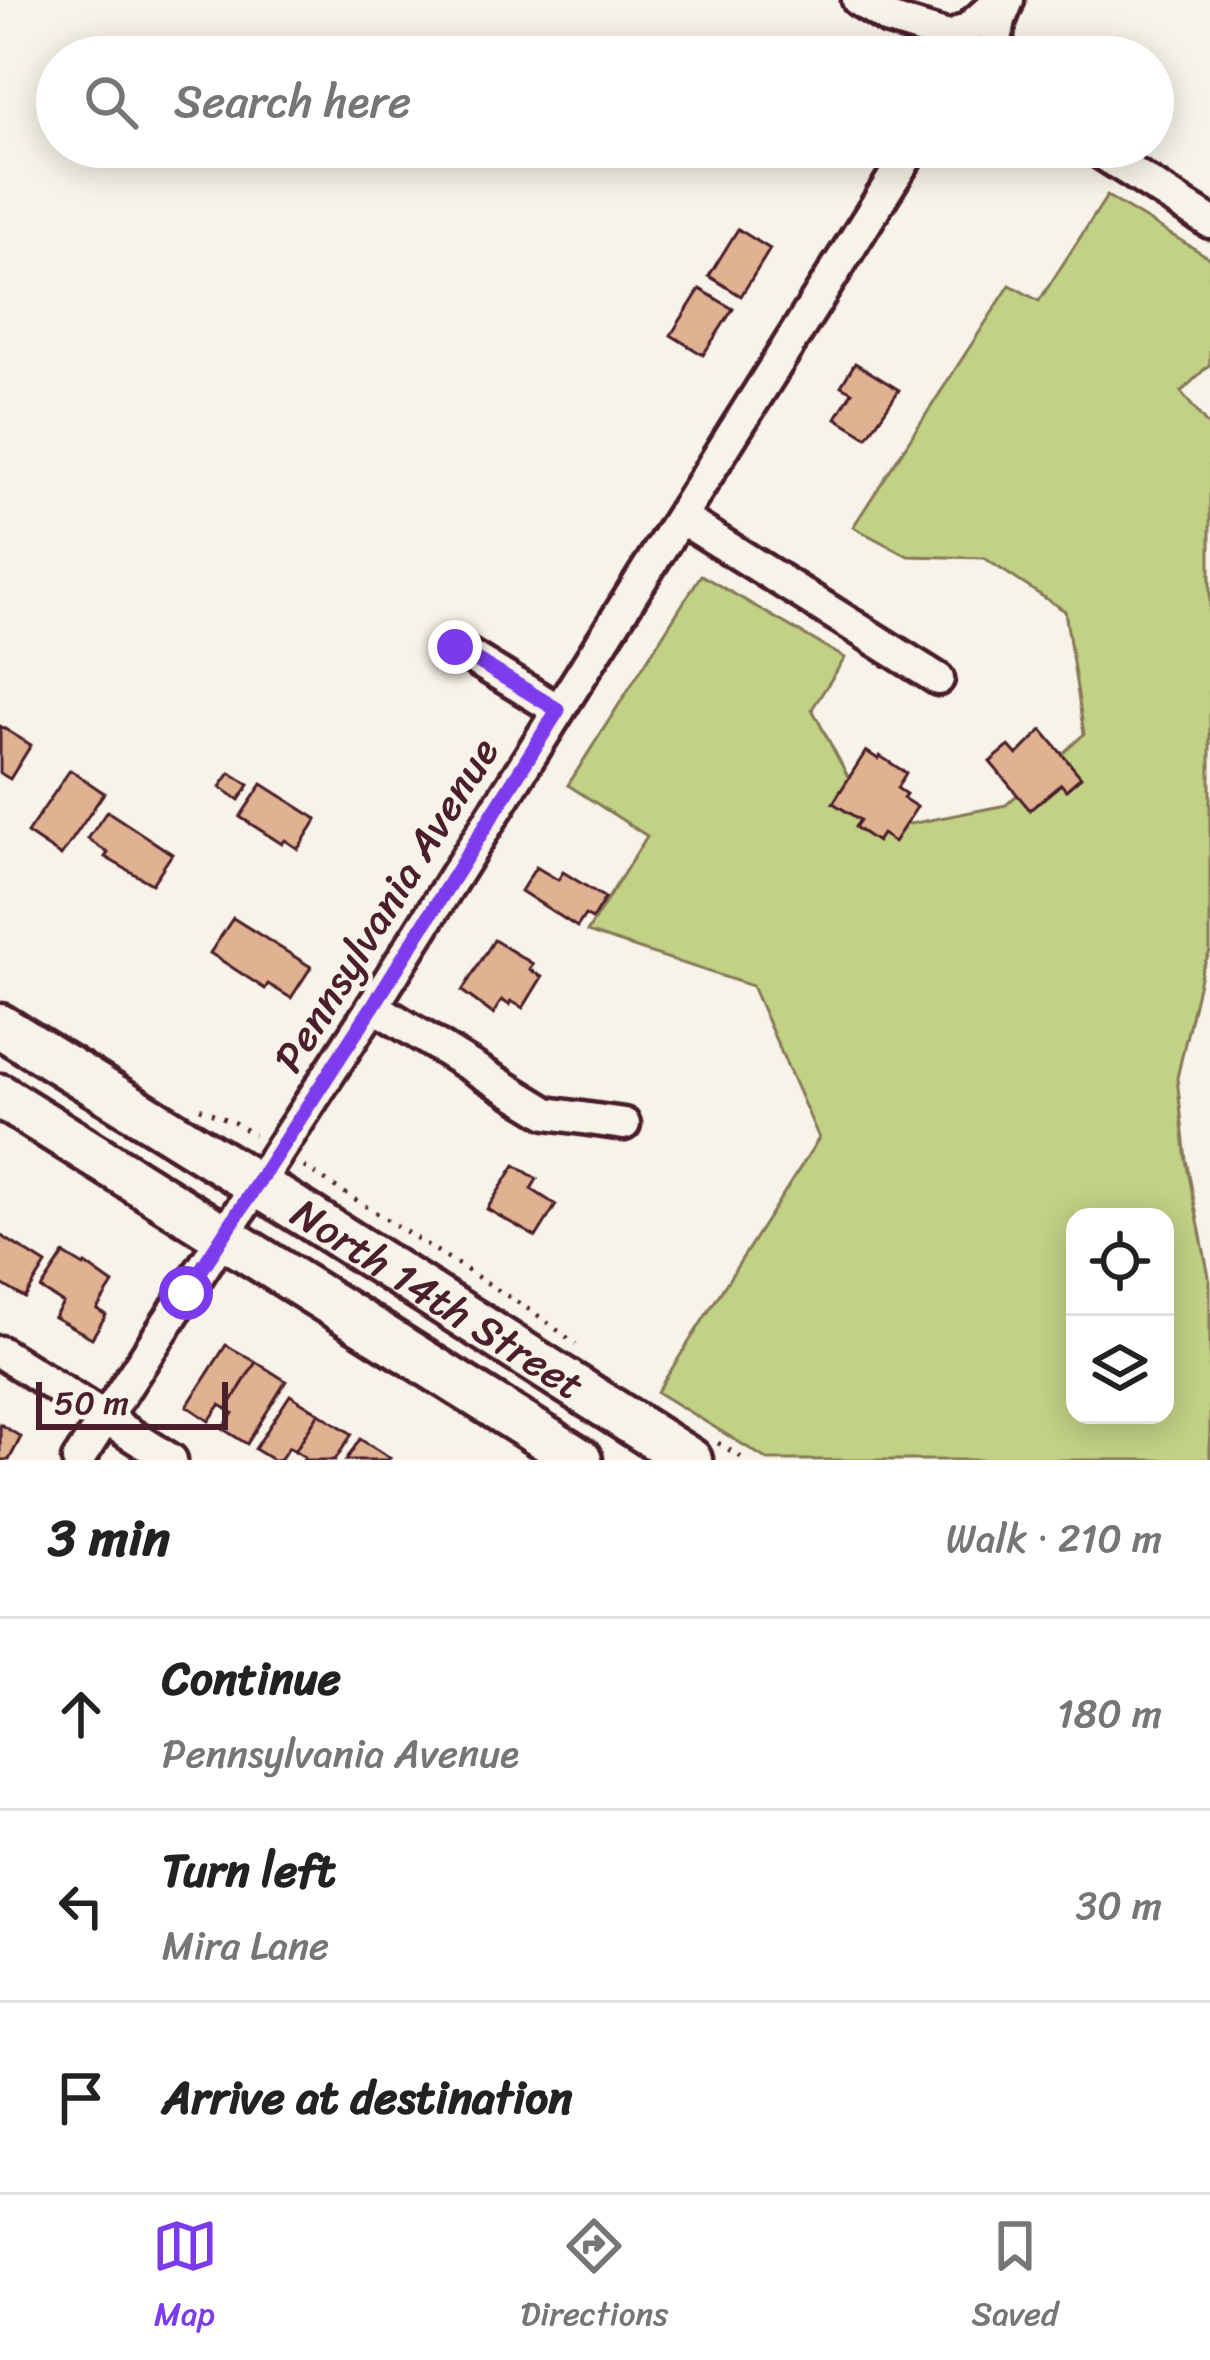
<!DOCTYPE html>
<html lang="en">
<head>
<meta charset="utf-8">
<style>
	body { margin:0; font-family:Sriracha,sans-serif; background:#f2f2f2; color:#222 }
	.controls { position:absolute; right:36px; bottom:36px; display:grid; overflow:hidden; border-radius:24px; box-shadow:0 6px 30px #0003 }
	.controls button { width:108px; height:108px; display:grid; place-items:center; padding:0; border:0; border-bottom:3px solid #e0e0e0; background:#fff; color:#222; font:60px sans-serif }
	.scale { position:absolute; left:36px; bottom:30px; width:192px; box-sizing:border-box; padding-left:12px; border:6px solid #4a1f2b; border-top:0; font-size:33px; line-height:42px; white-space:nowrap; color:#4a1f2b; -webkit-text-stroke:9px #f7f3e8; paint-order:stroke }
	.stop { position:absolute; width:36px; height:36px; margin:-27px; border:9px solid #7c3aed; border-radius:50%; background:#fff }
	.stop.end { background:#7c3aed; border-color:#fff; box-shadow:0 3px 12px #0008 }
	.list { margin:0; padding:0; list-style:none }
	h2 { display:flex; justify-content:space-between; align-items:center; height:156px; margin:0; padding:0 48px; font-size:51px }
	h2 small { font-size:39px; font-weight:400; color:#767676 }
	.list li { display:grid; grid-template-columns:78px 1fr auto; gap:36px; align-items:center; box-sizing:border-box; height:192px; padding:0 48px; border-top:3px solid #e0e0e0 }
	.list b { display:block; font-size:45px; white-space:nowrap }
	.list p { margin:0; font-size:39px; white-space:nowrap; color:#767676 }
	.list em { font-size:39px; font-style:normal; color:#767676 }
	.icon { flex:none; width:66px; height:66px; fill:none; stroke:currentColor; stroke-width:2; stroke-linecap:round; stroke-linejoin:round }
	.map { position:relative; flex:none; width:1210px; height:1460px; overflow:hidden }
	.search { position:absolute; background:#fff; box-shadow:0 6px 30px #0003; left:36px; right:36px; top:36px; height:132px; display:flex; align-items:center; gap:30px; box-sizing:border-box; padding:0 42px; border-radius:66px; color:#767676; font-size:45px }
	.sheet { height:732px; background:#fff }
	nav { display:flex; justify-content:space-around; align-items:center; box-sizing:border-box; height:168px; border-top:3px solid #e0e0e0; background:#fff; font-size:33px; color:#767676 }
	nav a { display:grid; justify-items:center; gap:6px }
	nav .on { color:#7c3aed }
	.map>svg:first-child { display:block }
	.green { fill:#c1d185; stroke:#867858; stroke-width:3; fill-rule:evenodd }
	.building { fill:#e0b291; stroke:#4a1f2b; stroke-width:3 }
	.lines { fill:none; stroke-linecap:round; stroke-linejoin:round }
	.street-casing { stroke:#4a1f2b; stroke-width:39 }
	.secondary-casing { stroke:#4a1f2b; stroke-width:51 }
	.path { stroke:#4a1f2b; stroke-width:4.5; stroke-dasharray:3 9; stroke-linecap:butt }
	.street { stroke:#f7f3e8; stroke-width:30 }
	.secondary { stroke:#f7f3e8; stroke-width:42 }
	.route { stroke:#7c3aed; stroke-width:15 }
	.labels { text-anchor:middle; dominant-baseline:central; stroke-width:9; stroke-linejoin:round; paint-order:stroke }
	.street-label { font-size:42px; fill:#4a1f2b; stroke:#f7f3e8 }
</style>
</head>
<body>
<div class="map">
<svg width="1210" height="1460" viewBox="0 0 1210 1460">
	<rect width="100%" height="100%" fill="#f7f3e8"/>
	<filter id="ink" filterUnits="userSpaceOnUse"><feTurbulence type="fractalNoise" baseFrequency=".00833" numOctaves="2"/><feDisplacementMap in="SourceGraphic" scale="24" xChannelSelector="R" yChannelSelector="G"/><feConvolveMatrix kernelMatrix="1 2 1 2 8 2 1 2 1" color-interpolation-filters="sRGB"/></filter>
	<g filter="url(#ink)">
		<path class="green" d="M1107 196 1210 258V364L1181 392 1210 428V952L1202 969 1177 1078 1186 1160 1210 1282V1460H768L657 1392 819 1138 752 986 587 932 647 836 568 785 701 575 845 658 812 709 853 786 910 824 1006 805 1084 734 1065 611 984 558 908 556 853 527 1010 285 1039 301ZM1075 1217H1165V1415H1075Z"/>
		<g class="building">
			<polygon points="738,229 770,249 741,296 709,276"/>
			<polygon points="700,289 733,309 703,355 671,335"/>
			<polygon points="855,363 899,390 867,437 836,418 852,392 841,386"/>
			<polygon points="0,726 31,745 10,779 0,773"/>
			<polygon points="1042,730 1081,777 1066,790 1061,784 1030,810 990,762 1009,746 1017,755"/>
			<polygon points="866,751 878,759 880,756 906,773 897,788 906,794 903,798 917,807 894,842 882,834 877,842 855,827 860,820 833,803"/>
			<polygon points="70,770 104,793 61,856 27,833"/>
			<polygon points="230,773 249,785 239,800 220,787"/>
			<polygon points="262,784 317,819 298,849 285,840 282,844 240,817"/>
			<polygon points="107,811 172,854 152,884 105,857 108,853 88,839"/>
			<polygon points="536,867 558,880 563,872 605,898 592,919 585,915 577,927 521,891"/>
			<polygon points="233,918 311,967 291,998 268,984 265,989 210,953"/>
			<polygon points="494,940 533,964 529,969 542,977 523,1008 511,1001 509,1005 502,1000 493,1014 462,991"/>
			<polygon points="515,1165 537,1179 531,1189 556,1205 536,1237 487,1209"/>
			<polygon points="0,1235 46,1264 25,1298 0,1283"/>
			<polygon points="64,1254 84,1266 85,1264 113,1284 97,1309 106,1315 92,1338 54,1317 63,1303 41,1289"/>
			<polygon points="226,1345 256,1362 227,1409 220,1405 209,1421 187,1406"/>
			<polygon points="256,1362 286,1381 247,1444 223,1429 233,1413 227,1409"/>
			<polygon points="290,1395 319,1413 295,1451 289,1447 280,1460 273,1460 255,1449"/>
			<polygon points="319,1413 352,1434 335,1460 303,1460 305,1457 295,1451"/>
			<polygon points="0,1424 21,1437 9,1460 0,1460"/>
			<polygon points="360,1439 390,1458 388,1460 346,1460"/>
		</g>
		<g class="lines">
			<g class="street-casing">
				<g id="street">
					<polyline points="858,0 889,19 952,38"/>
					<polyline points="993,55 1000,20 1008,0"/>
					<polyline points="933,57 946,40 969,28 1000,0"/>
					<polyline points="1092,147 1210,222"/>
					<polyline points="681,518 938,679"/>
					<polyline points="455,647 558,710"/>
					<polyline points="373,1006 547,1113 624,1124"/>
					<polyline points="0,1352 171,1460"/>
					<polyline points="78,1460 373,1006 913,147"/>
				</g>
			</g>
			<g class="secondary-casing">
				<g id="secondary">
					<path id="s1" d="M0 1026 309 1217 690 1460"/>
					<polyline points="0,1096 580,1460"/>
				</g>
			</g>
			<g class="path">
				<polyline points="200,1108 235,1123 254,1135"/>
				<polyline points="304,1167 536,1314 576,1344"/>
				<polyline points="718,1443 746,1460"/>
			</g>
			<use href="#street" class="street"/>
			<use href="#secondary" class="secondary"/>
		</g>
	</g>
	<g class="lines" filter="url(#ink)">
		<polyline class="route" points="186,1293 373,1006 558,710 455,647"/>
	</g>
	<g class="labels">
		<g class="street-label">
			<text transform="translate(386 905) rotate(-58)">Pennsylvania Avenue</text>
			<text stroke="none"><textPath href="#s1" startOffset="516">North 14th Street</textPath></text>
		</g>
	</g>
</svg>
<div class="controls">
<button><svg class="icon" aria-label="locate" viewBox="0 0 24 24"><circle cx="12" cy="12" r="6"/><path d="M12 2v4M12 18v4M2 12h4M18 12h4"/></svg></button>
<button><svg class="icon" aria-label="layers" viewBox="0 0 24 24"><path d="M12 4l9 5-9 5-9-5zM3 14l9 5 9-5"/></svg></button>
</div>
<div class="scale">50 m</div>
<div class="stop" style="left:186px;top:1293px"></div>
<div class="stop end" style="left:455px;top:647px"></div>
<div class="search"><svg class="icon" aria-label="search" viewBox="0 0 24 24"><circle cx="10" cy="10" r="6"/><path d="M15 15l6 6"/></svg>Search here</div>
</div>
<section class="sheet">
<h2>3 min<small>Walk · 210 m</small></h2>
<ul class="list">
<li><svg class="icon" aria-label="ahead" viewBox="0 0 24 24"><path d="M12 20V5M6 11l6-6 6 6"/></svg><div><b>Continue</b><p>Pennsylvania Avenue</p></div><em>180 m</em></li>
<li><svg class="icon" aria-label="left" viewBox="0 0 24 24"><path d="M17 20v-9H6M10 6l-5 5 5 5"/></svg><div><b>Turn left</b><p>Mira Lane</p></div><em>30 m</em></li>
<li><svg class="icon" aria-label="arrive" viewBox="0 0 24 24"><path d="M6 21V4h12l-3 4 3 4H6"/></svg><div><b>Arrive at destination</b></div></li>
</ul>
</section>
<nav>
<a class="on"><svg class="icon" aria-label="map" viewBox="0 0 24 24"><path d="M3 6l6-2 6 2 6-2v14l-6 2-6-2-6 2zM9 4v14M15 6v14"/></svg>Map</a>
<a><svg class="icon" aria-label="directions" viewBox="0 0 24 24"><path d="M12 3l9 9-9 9-9-9zM9 14v-3h6M13 9l2 2-2 2"/></svg>Directions</a>
<a><svg class="icon" aria-label="saved" viewBox="0 0 24 24"><path d="M7 4h10v16l-5-4-5 4z"/></svg>Saved</a>
</nav>
</body>
</html>
